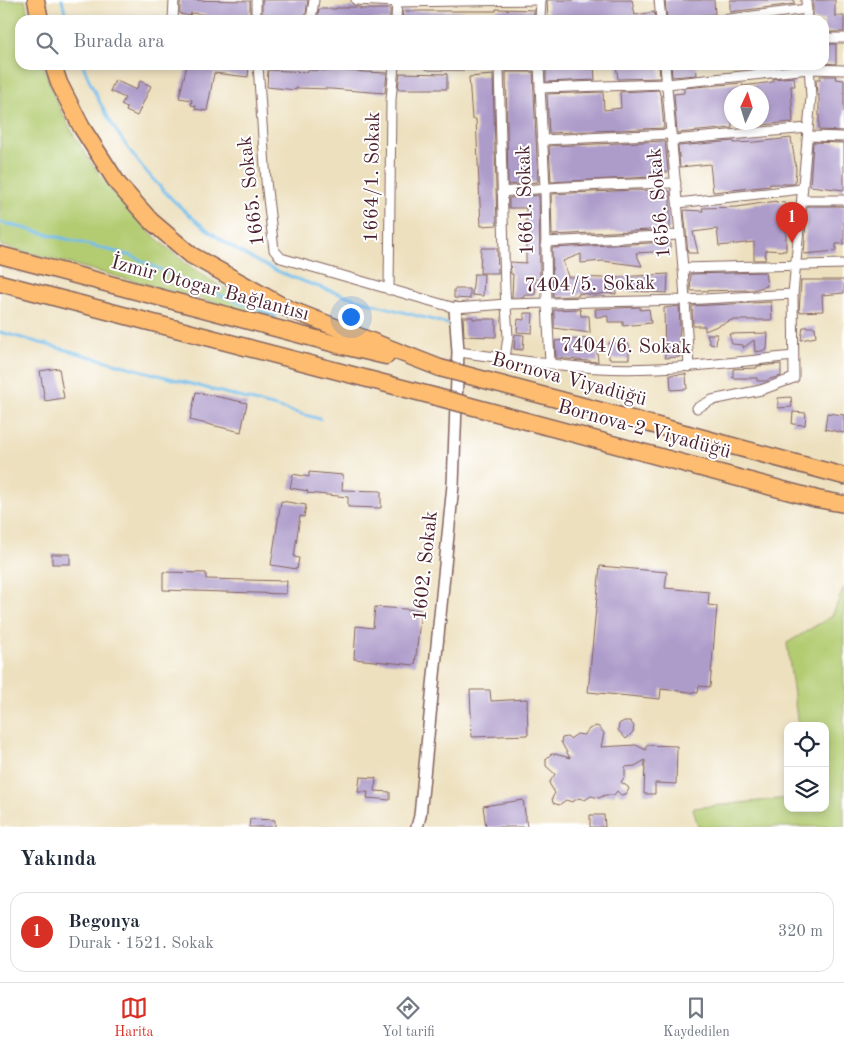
<!DOCTYPE html>
<html lang="tr">
<head>
<meta charset="utf-8">
<style>
	body { margin:0; font-family:"Old Standard TT",serif; background:#f6f6f7; color:#1f2937 }
	.controls { position:absolute; right:15px; bottom:15px; display:grid; overflow:hidden; border-radius:10px; box-shadow:0 2px 8px #0003 }
	.controls button { width:45px; height:45px; display:grid; place-items:center; padding:0; border:0; border-bottom:1px solid #e0e1e3; background:#fff; color:#1f2937; font:25px sans-serif }
	.compass { position:absolute; left:724px; top:85px; width:45px; height:45px; border-radius:50%; background:#fff; box-shadow:0 2px 8px #0003; rotate:4deg }
	.you { position:absolute; left:350px; top:316px; width:18px; height:18px; margin:-12px; border:4px solid #fff; border-radius:50%; background:#1a73e8; box-shadow:0 0 0 8px #1a73e833 }
	.badge { display:grid; place-items:center; width:32px; height:32px; border-radius:50%; background:#d93025; color:#fff; font-size:16px; font-weight:700 }
	.pin { position:absolute; translate:-50% -41px; filter:drop-shadow(0 1px 2px #0008) }
	.pin::after { content:''; position:absolute; top:26px; width:18px; height:15px; background:inherit; clip-path:polygon(0 0,100% 0,50% 100%) }
	.list { margin:0; padding:0; list-style:none }
	h2 { display:flex; justify-content:space-between; align-items:center; height:65px; margin:0; padding:0 20px; font-size:21px }
	h2 small { font-size:16px; font-weight:400; color:#747a83 }
	.list li { display:grid; grid-template-columns:32px 1fr auto; gap:15px; align-items:center; box-sizing:border-box; height:80px; margin:0 10px 10px; padding:0 10px; border:1px solid #e0e1e3; border-radius:15px }
	.list b { display:block; font-size:19px; white-space:nowrap }
	.list p { margin:0; font-size:16px; white-space:nowrap; color:#747a83 }
	.list em { font-size:16px; font-style:normal; color:#747a83 }
	.icon { flex:none; width:28px; height:28px; fill:none; stroke:currentColor; stroke-width:2; stroke-linecap:round; stroke-linejoin:round }
	.map { position:relative; flex:none; width:844px; height:827px; overflow:hidden }
	.search { position:absolute; background:#fff; box-shadow:0 2px 8px #0003; left:15px; right:15px; top:15px; height:55px; display:flex; align-items:center; gap:12px; box-sizing:border-box; padding:0 18px; border-radius:15px; color:#747a83; font-size:19px }
	.sheet { height:155px; background:#fff }
	nav { display:flex; justify-content:space-around; align-items:center; box-sizing:border-box; height:70px; border-top:1px solid #e0e1e3; background:#fff; font-size:14px; color:#747a83 }
	nav a { display:grid; justify-items:center; gap:2px }
	nav .on { color:#d93025 }
	.map>svg:first-child { display:block }
	.green { fill:#b3cc72; stroke:#7e764e }
	.lines { fill:none; stroke-linecap:round; stroke-linejoin:round }
	.stream { stroke:#71bdeb; stroke-width:3 }
	.building { fill:#ad9bca }
	.minor-casing { stroke:#83635e; stroke-width:11 }
	.tertiary-casing { stroke:#83635e; stroke-width:14 }
	.motorway-casing { stroke:#83635e; stroke-width:19 }
	.minor { stroke:#fff; stroke-width:9 }
	.tertiary { stroke:#fff; stroke-width:11 }
	.motorway { stroke:#fdbc70; stroke-width:16 }
	.motorway-bridge-casing { stroke:#83635e; stroke-width:19; stroke-linecap:butt }
	.motorway-bridge { stroke:#fdbc70; stroke-width:16 }
	.labels { text-anchor:middle; dominant-baseline:central; stroke-width:4; stroke-linejoin:round; paint-order:stroke }
	.street-label { font-size:20px; fill:#4a1f2b; stroke:#fff }
</style>
</head>
<body>
<div class="map">
<svg width="844" height="827" viewBox="0 0 844 827">
	<rect width="100%" height="100%" fill="#fff"/>
	<filter id="ink" filterUnits="userSpaceOnUse"><feTurbulence type="fractalNoise" baseFrequency=".02" numOctaves="2"/><feDisplacementMap in="SourceGraphic" scale="10" xChannelSelector="R" yChannelSelector="G"/><feConvolveMatrix kernelMatrix="1 2 1 2 8 2 1 2 1" color-interpolation-filters="sRGB"/></filter>
	<filter id="wash" filterUnits="userSpaceOnUse"><feTurbulence type="fractalNoise" baseFrequency=".0096" numOctaves="4" result="noise"/><feDisplacementMap in="SourceGraphic" scale="20" xChannelSelector="R" yChannelSelector="G"/><feGaussianBlur stdDeviation="1.12" result="paint"/><feColorMatrix in="noise" values="0 0 0 0 0 0 0 0 0 0 0 0 0 0 0 0 0 1.4 0 .05"/><feComposite in="paint" operator="in"/></filter>
	<g filter="url(#wash)">
		<rect width="100%" height="100%" fill="#ede0be"/>
		<g class="green">
			<path d="M0 0H25L29 20H20V65H43C68 145 129 224 198 272 223 289 250 303 276 319L0 245Z"/>
			<polygon points="844,587 844,827 698,827 693,808 788,798 788,808 825,808 825,726 798,726 787,643 832,616"/>
		</g>
		<g class="lines">
			<g class="stream">
				<polyline points="62,0 67,20"/>
				<path d="M83 65C118 156 192 235 282 273 335 295 392 309 448 324"/>
				<polyline points="0,222 132,256 189,283 275,316"/>
				<polyline points="0,332 320,419"/>
			</g>
		</g>
		<g id="blocks">
			<g class="building">
				<polygon points="180,0 250,1 250,20 208,20 208,15 191,13 190,16 180,14"/>
				<polygon points="262,0 308,0 305,20 262,20"/>
				<polygon points="547,0 632,0 635,15 654,12 655,20 548,20"/>
				<polygon points="665,0 714,0 715,14 667,19"/>
				<polygon points="730,0 794,0 794,4 730,12"/>
				<polygon points="813,0 835,0 835,16 844,16 844,32 824,32 824,20 813,20"/>
				<polygon points="348,7 360,7 360,9 390,9 390,20 317,20 319,9 336,9 336,8 348,8"/>
				<polygon points="496,9 534,10 534,20 402,20 403,11 496,11"/>
				<polygon points="824,44 836,44 836,64 824,63"/>
				<polygon points="187,65 249,65 248,77 214,73 207,111 195,109 196,106 191,105 192,100 179,98"/>
				<polygon points="546,65 594,65 595,80 546,82"/>
				<polygon points="616,65 659,65 660,78 618,79"/>
				<polygon points="671,65 696,65 697,75 672,77"/>
				<polygon points="332,68 345,69 345,71 387,73 385,93 331,89 296,88 296,90 267,87 268,70 308,72 308,70 332,71"/>
				<polygon points="506,72 533,72 538,182 508,185"/>
				<polygon points="400,73 447,74 447,89 398,89"/>
				<polygon points="493,75 497,225 481,226 476,119 472,119 469,77"/>
				<polygon points="820,76 836,76 835,79 844,80 844,131 819,130 819,95 817,95 816,79 820,79"/>
				<polygon points="794,77 795,86 791,86 793,122 762,125 762,92 732,92 732,128 677,133 674,94 684,93 684,88 742,83 743,86 773,82 773,79"/>
				<polygon points="115,80 136,90 140,81 151,86 137,116 126,111 127,108 121,105 125,98 110,91"/>
				<polygon points="659,90 660,95 661,95 664,128 549,133 547,94 603,92 604,110 621,108 620,92"/>
				<polygon points="791,138 796,168 795,184 770,184 770,186 713,192 710,164 680,167 678,146 734,141 734,143 755,142"/>
				<polygon points="665,141 668,172 651,172 651,177 551,182 549,146"/>
				<polygon points="813,142 844,143 844,190 810,186"/>
				<polygon points="633,190 670,191 670,229 552,235 551,194"/>
				<polygon points="539,195 540,279 536,279 535,295 524,295 524,297 512,298 513,274 511,274 510,262 526,263 526,208 509,208 509,198"/>
				<polygon points="776,201 776,202 785,203 785,224 786,224 786,251 766,250 765,260 754,260 754,242 719,246 717,229 693,232 698,253 688,253 684,210 703,211 702,208 737,207"/>
				<polygon points="807,206 844,206 844,244 836,244 836,251 804,254"/>
				<polygon points="670,242 670,251 636,253 642,266 603,261 581,263 581,254 563,261 568,277 605,278 668,274 667,293 616,290 616,294 605,293 595,295 579,293 579,295 576,296 553,297 552,248"/>
				<polygon points="481,248 497,248 498,273 480,273"/>
				<polygon points="765,272 767,286 753,290 691,291 690,274"/>
				<polygon points="474,274 484,274 483,296 472,295"/>
				<polygon points="801,280 844,280 844,293 822,295 823,311 799,312"/>
				<polygon points="454,289 470,289 470,299 454,298"/>
				<polygon points="771,302 772,320 732,320 705,331 705,326 693,326 692,306"/>
				<polygon points="679,306 680,327 678,347 680,347 680,357 665,358 664,308"/>
				<polygon points="640,307 640,310 649,309 651,323 623,326 623,322 608,322 608,316 596,317 595,309"/>
				<polygon points="580,309 581,316 589,316 590,333 554,328 554,310"/>
				<polygon points="524,313 533,313 532,333 517,332 518,319 524,320"/>
				<polygon points="463,317 473,317 473,319 496,319 496,337 464,336"/>
				<polygon points="803,327 815,327 816,337 801,340"/>
				<polygon points="768,333 767,350 755,352 754,340 743,348 743,345 732,344 729,334"/>
				<polygon points="515,334 524,335 523,350 514,349"/>
				<polygon points="707,334 717,334 716,345 710,344"/>
				<polygon points="590,338 590,341 596,341 598,362 556,358 555,341"/>
				<polygon points="609,343 629,344 629,359 609,359"/>
				<polygon points="781,364 781,376 770,379 766,381 757,381 757,378 733,378 733,369 757,368 757,366"/>
				<polygon points="59,368 64,398 45,401 40,371"/>
				<polygon points="686,374 687,389 671,390 670,375"/>
				<polygon points="196,392 247,403 241,432 190,420"/>
				<polygon points="791,397 792,407 778,408 778,398"/>
				<polygon points="793,412 806,413 805,425 792,424"/>
				<polygon points="827,413 844,415 844,433 825,429"/>
				<polygon points="309,472 343,475 342,490 381,491 381,508 348,507 348,497 307,493 308,491 290,488 293,474 309,477"/>
				<polygon points="281,501 306,505 304,517 300,516 294,557 299,558 297,569 271,565"/>
				<rect x="52" y="554" width="18" height="10"/>
				<polygon points="600,566 667,572 665,588 709,592 708,605 717,606 710,687 699,686 698,693 661,689 660,699 588,692"/>
				<polygon points="163,572 206,573 206,579 287,581 286,594 163,590"/>
				<polygon points="375,607 421,610 415,665 354,659 356,626 373,628"/>
				<polygon points="470,690 490,690 491,701 527,699 528,735 472,737"/>
				<polygon points="624,721 630,721 634,726 633,732 626,739 618,730 619,724"/>
				<polygon points="596,726 599,727 604,733 601,747 636,745 646,750 646,745 677,746 676,784 655,783 655,794 644,794 645,760 635,766 625,767 625,776 621,782 628,787 629,789 626,794 621,795 617,791 614,795 605,795 599,798 591,796 585,800 579,798 572,802 566,800 559,805 553,803 552,798 555,793 549,783 555,774 546,766 546,759 551,754 555,754 570,758 561,742 562,738 567,737 570,739 577,734 584,735 589,729"/>
				<polygon points="360,777 376,778 375,791 390,792 390,800 367,798 368,792 358,792"/>
				<polygon points="523,800 527,827 486,827 483,806"/>
				<polygon points="590,815 604,815 605,827 590,827"/>
				<polygon points="250,819 275,820 275,827 249,827"/>
			</g>
		</g>
	</g>
	<g filter="url(#ink)">
		<use href="#blocks" fill-opacity="0" stroke="#83635e" stroke-width="1"/>
		<g class="lines">
			<g class="minor-casing">
				<g id="minor">
					<polyline points="256,0 256,20"/>
					<polyline points="356,0 397,2 541,0"/>
					<polyline points="659,0 661,20"/>
					<polyline points="806,0 807,20"/>
					<polyline points="173,20 174,0"/>
					<polyline points="311,20 314,0"/>
					<polyline points="396,20 397,0"/>
					<polyline points="540,20 541,0"/>
					<polyline points="722,20 807,9"/>
					<polyline points="824,38 844,38"/>
					<polyline points="258,65 266,181 274,250 281,258 455,308 506,304 685,300 793,294"/>
					<polyline points="429,65 539,66"/>
					<polyline points="539,65 545,188 547,304 550,363"/>
					<polyline points="665,65 683,268 689,367"/>
					<polyline points="499,67 505,290 508,337 505,358"/>
					<polyline points="540,88 667,84 809,69 844,70"/>
					<polyline points="808,136 844,137"/>
					<polyline points="542,140 671,134"/>
					<polyline points="673,140 808,128"/>
					<path d="M502 192C560 186 618 184 676 183"/>
					<polyline points="802,200 844,200"/>
					<polyline points="678,203 802,189"/>
					<polyline points="546,242 679,235"/>
					<polyline points="683,268 844,264"/>
					<polyline points="389,290 391,100 394,65"/>
					<path d="M458 352C505 358 552 366 599 368 664 371 729 363 793 356"/>
					<polyline points="697,408 712,400 761,390 794,378 793,294 811,97 809,65"/>
				</g>
			</g>
			<g class="tertiary-casing">
				<polyline id="tertiary" points="417,827 420,816 453,485 458,352 455,308"/>
			</g>
			<g class="motorway-casing">
				<g id="motorway">
					<polyline points="36,0 40,20"/>
					<polyline points="53,65 59,83 82,128 118,184 151,221 191,255 284,307 440,368"/>
					<polyline points="0,255 343,346 386,356"/>
					<polyline points="0,283 433,396"/>
					<polyline points="688,434 844,476"/>
				</g>
			</g>
			<use href="#minor" class="minor"/>
			<use href="#tertiary" class="tertiary"/>
			<use href="#motorway" class="motorway"/>
			<g class="motorway-bridge-casing">
				<g id="motorway-bridge">
					<polyline points="440,368 688,434"/>
					<polyline points="433,396 817,499 844,504"/>
				</g>
			</g>
			<use href="#motorway-bridge" class="motorway-bridge"/>
		</g>
	</g>
	<g class="labels">
		<g class="street-label">
			<text transform="translate(373 177) rotate(-89)">1664/1. Sokak</text>
			<text transform="translate(252 191) rotate(-97)">1665. Sokak</text>
			<text transform="translate(526 200) rotate(-92)">1661. Sokak</text>
			<text transform="translate(660 203) rotate(-95)">1656. Sokak</text>
			<text transform="translate(590 285) rotate(-1)">7404/5. Sokak</text>
			<text transform="translate(210 289) rotate(15)">İzmir Otogar Bağlantısı</text>
			<text transform="translate(626 347) rotate(1)">7404/6. Sokak</text>
			<text transform="translate(569 380) rotate(15)">Bornova Viyadüğü</text>
			<text transform="translate(644 430) rotate(15)">Bornova-2 Viyadüğü</text>
			<text transform="translate(426 566) rotate(-84)">1602. Sokak</text>
		</g>
	</g>
</svg>
<div class="controls">
<button><svg class="icon" aria-label="locate" viewBox="0 0 24 24"><circle cx="12" cy="12" r="6"/><path d="M12 2v4M12 18v4M2 12h4M18 12h4"/></svg></button>
<button><svg class="icon" aria-label="layers" viewBox="0 0 24 24"><path d="M12 4l9 5-9 5-9-5zM3 14l9 5 9-5"/></svg></button>
</div>
<svg class="compass" viewBox="-18 -18 36 36"><path d="M0-13l5 13h-10z" fill="#e53935"/><path d="M0 13l5-13h-10z" fill="#747a83"/></svg>
<div class="you"></div>
<div class="pin badge" style="left:792px;top:243px">1</div>
<div class="search"><svg class="icon" aria-label="search" viewBox="0 0 24 24"><circle cx="10" cy="10" r="6"/><path d="M15 15l6 6"/></svg>Burada ara</div>
</div>
<section class="sheet">
<h2>Yakında<small></small></h2>
<ul class="list">
<li><span class="badge">1</span><div><b>Begonya</b><p>Durak · 1521. Sokak</p></div><em>320 m</em></li>
</ul>
</section>
<nav>
<a class="on"><svg class="icon" aria-label="map" viewBox="0 0 24 24"><path d="M3 6l6-2 6 2 6-2v14l-6 2-6-2-6 2zM9 4v14M15 6v14"/></svg>Harita</a>
<a><svg class="icon" aria-label="directions" viewBox="0 0 24 24"><path d="M12 3l9 9-9 9-9-9zM9 14v-3h6M13 9l2 2-2 2"/></svg>Yol tarifi</a>
<a><svg class="icon" aria-label="saved" viewBox="0 0 24 24"><path d="M7 4h10v16l-5-4-5 4z"/></svg>Kaydedilen</a>
</nav>
</body>
</html>
